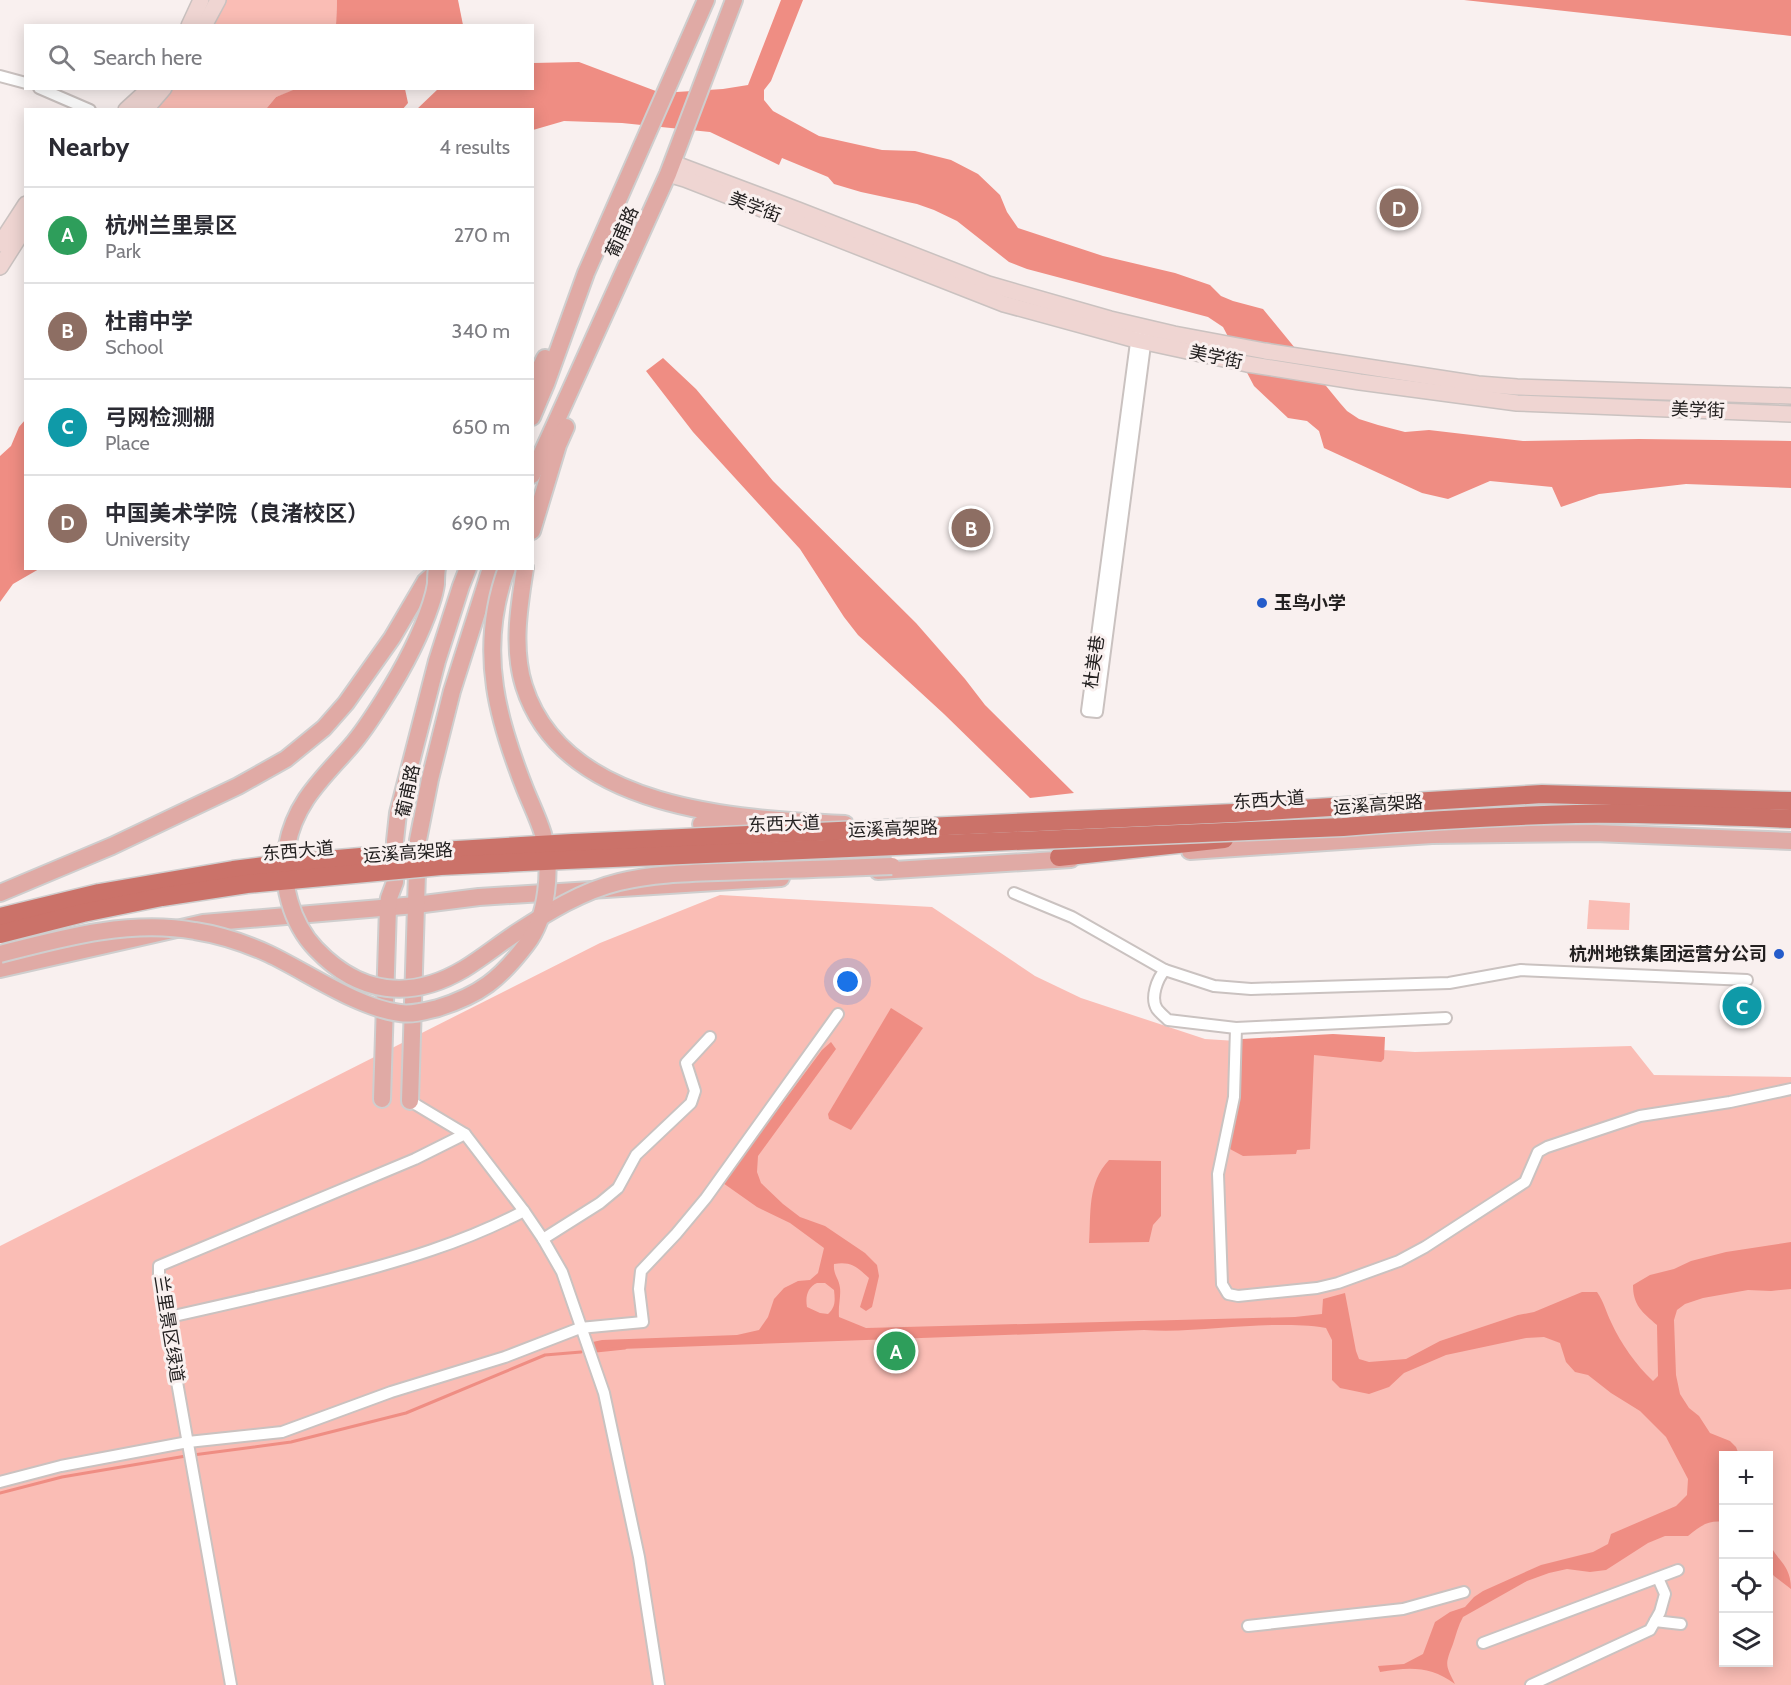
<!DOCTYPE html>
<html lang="en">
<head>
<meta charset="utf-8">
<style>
	body { margin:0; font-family:Cabin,"Noto Sans SC",sans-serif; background:#f7f7f7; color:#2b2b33 }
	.controls { position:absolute; right:18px; bottom:18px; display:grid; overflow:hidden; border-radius:0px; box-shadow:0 3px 15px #0003 }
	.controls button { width:54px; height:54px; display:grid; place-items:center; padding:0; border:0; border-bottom:2px solid #e1e1e2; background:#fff; color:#2b2b33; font:30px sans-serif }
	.you { position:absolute; left:848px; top:982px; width:21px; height:21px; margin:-15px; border:4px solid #fff; border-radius:50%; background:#1a73e8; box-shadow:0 0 0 9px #1a73e833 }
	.badge { display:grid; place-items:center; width:39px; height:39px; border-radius:50%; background:#255cca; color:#fff; font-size:20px; font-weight:700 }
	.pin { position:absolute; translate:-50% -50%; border:3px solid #fff; box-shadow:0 2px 6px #0006 }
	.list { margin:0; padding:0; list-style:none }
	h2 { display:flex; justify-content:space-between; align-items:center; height:78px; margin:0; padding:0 24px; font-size:26px }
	h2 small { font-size:20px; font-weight:400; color:#7c7c81 }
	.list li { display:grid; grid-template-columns:39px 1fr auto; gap:18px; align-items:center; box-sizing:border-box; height:96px; padding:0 24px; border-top:2px solid #e1e1e2 }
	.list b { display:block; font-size:22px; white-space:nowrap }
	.list p { margin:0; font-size:20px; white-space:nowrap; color:#7c7c81 }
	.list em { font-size:20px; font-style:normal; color:#7c7c81 }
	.icon { flex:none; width:33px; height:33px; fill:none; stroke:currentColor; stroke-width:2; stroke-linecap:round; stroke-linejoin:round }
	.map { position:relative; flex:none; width:1791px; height:1685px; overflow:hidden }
	.search { position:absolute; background:#fff; box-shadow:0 3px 15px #0003; left:24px; top:24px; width:510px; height:66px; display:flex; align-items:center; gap:15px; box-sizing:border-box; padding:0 21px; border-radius:0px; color:#7c7c81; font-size:22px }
	.panel { position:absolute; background:#fff; box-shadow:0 3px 15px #0003; left:24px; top:108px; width:510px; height:462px; border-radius:0px }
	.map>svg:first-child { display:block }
	.green { fill:#fabdb5; fill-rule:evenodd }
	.water { fill:#ef8d83; fill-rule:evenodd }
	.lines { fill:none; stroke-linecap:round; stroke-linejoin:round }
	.stream { stroke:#ef8d83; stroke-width:3 }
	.street-casing { stroke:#cac2c0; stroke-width:14 }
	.secondary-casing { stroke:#cac2c0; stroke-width:18 }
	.primary-casing { stroke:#cfcece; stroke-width:20 }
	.highway-casing { stroke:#cfcece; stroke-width:21 }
	.street { stroke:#fff; stroke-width:10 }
	.secondary { stroke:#efd5d2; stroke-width:15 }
	.primary { stroke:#e0aaa5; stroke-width:16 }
	.highway { stroke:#cb7269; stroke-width:18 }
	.primary-bridge-casing { stroke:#cfcece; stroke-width:20; stroke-linecap:butt }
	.highway-bridge-casing { stroke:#cfcece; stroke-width:21; stroke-linecap:butt }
	.primary-bridge { stroke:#e0aaa5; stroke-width:16 }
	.highway-bridge { stroke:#cb7269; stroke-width:18 }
	.poi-dot { fill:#255cca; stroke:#f9f0ef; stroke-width:2 }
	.labels { text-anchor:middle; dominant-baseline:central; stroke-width:6; stroke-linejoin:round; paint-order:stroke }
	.street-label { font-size:18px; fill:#232020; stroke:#f9f0ef }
	.poi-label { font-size:18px; font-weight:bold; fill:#232020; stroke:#f9f0ef; text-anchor:start }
</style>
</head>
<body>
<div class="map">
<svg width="1791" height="1685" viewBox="0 0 1791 1685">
	<rect width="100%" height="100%" fill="#f9f0ef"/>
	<g class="green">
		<polygon points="221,0 337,0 336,25 209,26"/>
		<polygon points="167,89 298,89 276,97 266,109 147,110"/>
		<path d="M720 895 932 907 1035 976 1081 998 1205 1039 1415 1052 1631 1046 1654 1075 1791 1077V1685H0V1246L600 943ZM1724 1456H1768V1662H1724Z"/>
		<polygon points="1589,900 1630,903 1629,930 1587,929"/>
	</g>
	<g class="water">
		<polygon points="337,0 458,0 463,25 336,25"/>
		<polygon points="781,0 803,0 771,81 764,90 764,100 773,111 819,136 882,150 915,151 951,160 978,174 1000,195 1007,212 1018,228 1103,256 1175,273 1210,285 1221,296 1233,301 1263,309 1340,403 1347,411 1359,419 1378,425 1405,432 1429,430 1523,441 1639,439 1791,441 1791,488 1686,484 1599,494 1561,507 1552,487 1490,481 1448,499 1422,493 1324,448 1319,431 1307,421 1288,418 1254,386 1223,327 1208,317 1027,269 1009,262 957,221 934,210 917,204 861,192 834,184 828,177 782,158 779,165 710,132 622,123 564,121 533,130 532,110 416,110 438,89 532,88 533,63 579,62 661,93 723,89 748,85"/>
		<polygon points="1464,0 1791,0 1791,36 1783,35"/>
		<polygon points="298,88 405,89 408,103 402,110 266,109 276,97"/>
		<polygon points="663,358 696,389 773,481 916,623 965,679 985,705 1074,793 1030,798 944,714 858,635 844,617 800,549 693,432 646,371"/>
		<polygon points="25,420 26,568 39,569 13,584 0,602 0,456 11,446 19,427"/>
		<polygon points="891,1008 923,1028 851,1130 829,1119 828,1114"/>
		<polygon points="1333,1034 1385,1037 1384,1059 1381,1062 1314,1055 1310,1149 1297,1150 1296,1154 1243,1156 1228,1148 1239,1097 1242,1039"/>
		<path d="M831 1042 836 1049 758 1156 757 1172 761 1183 783 1204 800 1217 825 1226 865 1253 877 1265 879 1276 872 1307 866 1311 860 1307 869 1278C857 1267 851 1261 834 1264 833 1275 839 1278 840 1288 841 1297 838 1306 839 1317L866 1328 1295 1317 1322 1314 1323 1299 1345 1293 1356 1351 1359 1359 1369 1362 1406 1359 1440 1341 1518 1315 1534 1312 1582 1292H1597C1604 1302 1606 1312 1611 1322 1621 1344 1636 1365 1653 1381L1658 1376 1657 1325C1642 1312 1633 1305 1633 1285L1650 1275 1674 1269 1691 1261 1726 1252 1791 1242V1289L1771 1291 1748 1290 1703 1298 1685 1304 1677 1310 1674 1320 1676 1375 1680 1394 1689 1408 1699 1416 1710 1433 1730 1441 1736 1447 1739 1455 1724 1456 1723 1522C1708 1520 1700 1526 1688 1536H1665L1648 1543 1606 1570 1590 1572 1567 1569 1549 1573 1527 1581 1463 1617C1458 1626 1456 1635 1453 1644 1445 1665 1445 1664 1455 1684 1430 1666 1410 1667 1380 1672L1378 1666 1404 1664 1423 1654 1435 1622 1450 1612 1465 1607 1474 1597 1483 1591 1541 1565 1593 1552 1608 1544 1611 1534 1676 1506 1687 1495 1688 1479 1666 1437 1640 1411 1611 1393 1588 1375 1575 1372 1566 1362 1560 1343 1544 1337 1526 1338 1446 1355 1404 1373 1389 1387 1369 1394 1340 1388 1332 1380V1340L1326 1328C1310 1325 1296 1325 1280 1325 1234 1325 1189 1333 1144 1330L593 1350 588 1343 602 1340 737 1335 759 1330 768 1317 774 1299 784 1288 798 1281 810 1280 818 1273 824 1248 790 1223 757 1207 723 1183 822 1050ZM817 1283H825L834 1290C835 1300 836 1307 828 1314L820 1313 807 1307C805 1296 808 1287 817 1283Z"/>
		<path d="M1109 1160 1161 1161V1216L1153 1225 1149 1242 1089 1243C1091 1214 1087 1183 1109 1160Z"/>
		<path d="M1768 1540C1776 1561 1791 1564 1791 1589L1774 1576 1769 1569Z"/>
	</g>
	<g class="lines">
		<g class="stream">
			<polyline points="596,1351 625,1348"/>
			<polyline points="193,1455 291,1442 406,1413 545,1355 581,1352"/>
			<polyline points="0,1493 62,1477 186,1456"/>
		</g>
		<g class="street-casing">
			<g id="street">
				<polyline points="0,76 26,83"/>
				<polyline points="39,88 90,110"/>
				<polyline points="1137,335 1087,711 1097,712 1146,337"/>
				<polyline points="1014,893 1072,917 1165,970 1214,986 1251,989 1449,983 1521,970 1747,980"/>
				<path d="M1165 970C1157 979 1150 998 1157 1009 1160 1013 1165 1017 1168 1020L1236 1028 1446 1018"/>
				<polyline points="1236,1028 1234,1097 1218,1174 1222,1284 1228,1294 1238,1296 1317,1288 1338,1283 1399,1261 1425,1247 1525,1182 1538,1152 1547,1147 1640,1116 1730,1102 1791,1089"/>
				<polyline points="410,1101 465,1134 524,1211 543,1239 562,1272 604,1393 639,1557 659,1685"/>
				<polyline points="543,1239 600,1203 618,1188 636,1155 691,1103 695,1091 686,1063 710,1037"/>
				<path d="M165 1318C222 1305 278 1293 335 1278 401 1261 463 1243 524 1211"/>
				<polyline points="0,1482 61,1466 188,1442 282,1432 391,1392 505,1357 580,1328 643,1322 639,1289 641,1271 676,1234 706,1198 838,1014"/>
				<polyline points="1655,1621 1681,1624"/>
				<polyline points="1248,1626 1403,1609 1464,1592"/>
				<polyline points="1483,1643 1678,1570"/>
				<polyline points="231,1685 159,1281 159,1266 415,1159 465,1134"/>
				<polyline points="1531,1685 1650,1630 1660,1612 1665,1594 1658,1578"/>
			</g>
		</g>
		<g class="secondary-casing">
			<g id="secondary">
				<polyline points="189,26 201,0"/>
				<polyline points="204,26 218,0"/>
				<polyline points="126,110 150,88"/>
				<polyline points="145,110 164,88"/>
				<polyline points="673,163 798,210 988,284 1110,319 1174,334 1265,351 1478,384 1517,387 1791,396"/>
				<polyline points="668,174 685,179 1004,304 1136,340 1247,364 1360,382 1517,403 1791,414"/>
				<polyline points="0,244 26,204"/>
				<polyline points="0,267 26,226"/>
			</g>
		</g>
		<g class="primary-casing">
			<g id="primary">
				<polyline points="532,385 545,358"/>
				<polyline points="532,417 546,384 586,273 706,0"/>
				<polyline points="532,475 668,174 734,0"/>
				<polyline points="532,531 558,445 566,427"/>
				<path d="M525 568C519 607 512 648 524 686 563 810 737 819 845 824"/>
				<polyline points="1432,809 1570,804 1619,805"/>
				<polyline points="701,824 741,824"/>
				<polyline points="1160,826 1245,821"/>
				<polyline points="1190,851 1432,835 1595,833 1791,841"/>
				<polyline points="878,871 1071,859"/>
				<polyline points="0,893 112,846 238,786 286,759 324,728 346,703 392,638 425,582 436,572"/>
				<polyline points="0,969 203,923 416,905 479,897 781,878"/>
				<polyline points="382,1099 388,907 389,898 395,882 395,841 398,813 437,661 461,586 468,568"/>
				<polyline points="410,1101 418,840 430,779 452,691 491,568"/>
			</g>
		</g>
		<g class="highway-casing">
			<polyline id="highway" points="1059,857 1224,839"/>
		</g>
		<use href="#street" class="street"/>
		<use href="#secondary" class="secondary"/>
		<use href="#primary" class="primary"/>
		<use href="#highway" class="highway"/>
		<g class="primary-bridge-casing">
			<g id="primary-bridge">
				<path d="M437 568C436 574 436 578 436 584 435 591 433 598 431 604 420 637 403 669 384 699 374 715 364 731 351 746 323 778 295 802 287 846 280 882 291 923 316 949 359 994 410 1001 464 969 482 958 498 945 516 933 548 912 582 891 619 882 660 872 703 873 745 871 794 870 843 868 892 866"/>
				<path d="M0 954C62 938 130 919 195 931 221 935 245 943 269 954 307 972 358 1008 400 1013 413 1015 426 1011 438 1008 480 995 500 979 526 945 548 917 552 868 543 834 538 818 531 804 525 789 512 756 500 722 495 687 489 647 493 606 507 568"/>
			</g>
		</g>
		<g class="highway-bridge-casing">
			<g id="highway-bridge">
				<polyline points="0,917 99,893 233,870 279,864 407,853 572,843 1234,813 1542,794 1791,801"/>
				<path d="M0 934 83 913 162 897 247 884 441 866 566 860 1343 827C1420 821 1498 816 1576 814 1647 813 1720 816 1791 819"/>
			</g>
		</g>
		<use href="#primary-bridge" class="primary-bridge"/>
		<use href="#highway-bridge" class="highway-bridge"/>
	</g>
	<g class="poi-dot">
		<circle cx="1262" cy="603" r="6"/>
		<circle cx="1779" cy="954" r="6"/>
	</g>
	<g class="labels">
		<g class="street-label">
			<text transform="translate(755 207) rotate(21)">美学街</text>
			<text transform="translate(622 232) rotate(-66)">葡甫路</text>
			<text transform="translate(1216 357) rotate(12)">美学街</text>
			<text transform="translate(1698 410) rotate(2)">美学街</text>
			<text transform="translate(1094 662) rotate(-82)">杜美巷</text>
			<text transform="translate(408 791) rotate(-78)">葡甫路</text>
			<text transform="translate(1269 800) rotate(-4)">东西大道</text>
			<text transform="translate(1378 805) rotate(-4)">运溪高架路</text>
			<text transform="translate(784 824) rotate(-2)">东西大道</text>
			<text transform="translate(893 829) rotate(-2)">运溪高架路</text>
			<text transform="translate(298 851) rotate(-5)">东西大道</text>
			<text transform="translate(408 853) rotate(-4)">运溪高架路</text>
			<text transform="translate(169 1329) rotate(81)">兰里景区绿道</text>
		</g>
		<g class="poi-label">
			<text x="1274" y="603">玉鸟小学</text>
			<text x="1767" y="954" text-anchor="end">杭州地铁集团运营分公司</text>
		</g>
	</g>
</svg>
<div class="controls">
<button>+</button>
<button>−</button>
<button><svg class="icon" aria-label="locate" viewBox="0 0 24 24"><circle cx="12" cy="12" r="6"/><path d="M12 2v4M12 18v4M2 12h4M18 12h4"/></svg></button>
<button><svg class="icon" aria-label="layers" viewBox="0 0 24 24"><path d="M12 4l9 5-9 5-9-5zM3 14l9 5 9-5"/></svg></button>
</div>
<div class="you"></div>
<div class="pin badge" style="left:896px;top:1351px;background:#2e9e5b">A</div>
<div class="pin badge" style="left:971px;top:528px;background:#8d6e63">B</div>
<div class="pin badge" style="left:1742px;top:1006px;background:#0f9aa8">C</div>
<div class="pin badge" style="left:1399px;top:208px;background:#8d6e63">D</div>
<div class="search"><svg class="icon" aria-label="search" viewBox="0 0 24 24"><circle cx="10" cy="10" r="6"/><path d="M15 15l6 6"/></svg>Search here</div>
<section class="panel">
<h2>Nearby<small>4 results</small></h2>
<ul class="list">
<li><span class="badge" style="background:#2e9e5b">A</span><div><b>杭州兰里景区</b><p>Park</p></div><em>270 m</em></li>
<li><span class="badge" style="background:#8d6e63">B</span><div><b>杜甫中学</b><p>School</p></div><em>340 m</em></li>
<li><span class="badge" style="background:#0f9aa8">C</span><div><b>弓网检测棚</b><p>Place</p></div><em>650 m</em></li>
<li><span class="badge" style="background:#8d6e63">D</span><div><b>中国美术学院（良渚校区）</b><p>University</p></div><em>690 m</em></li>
</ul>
</section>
</div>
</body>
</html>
